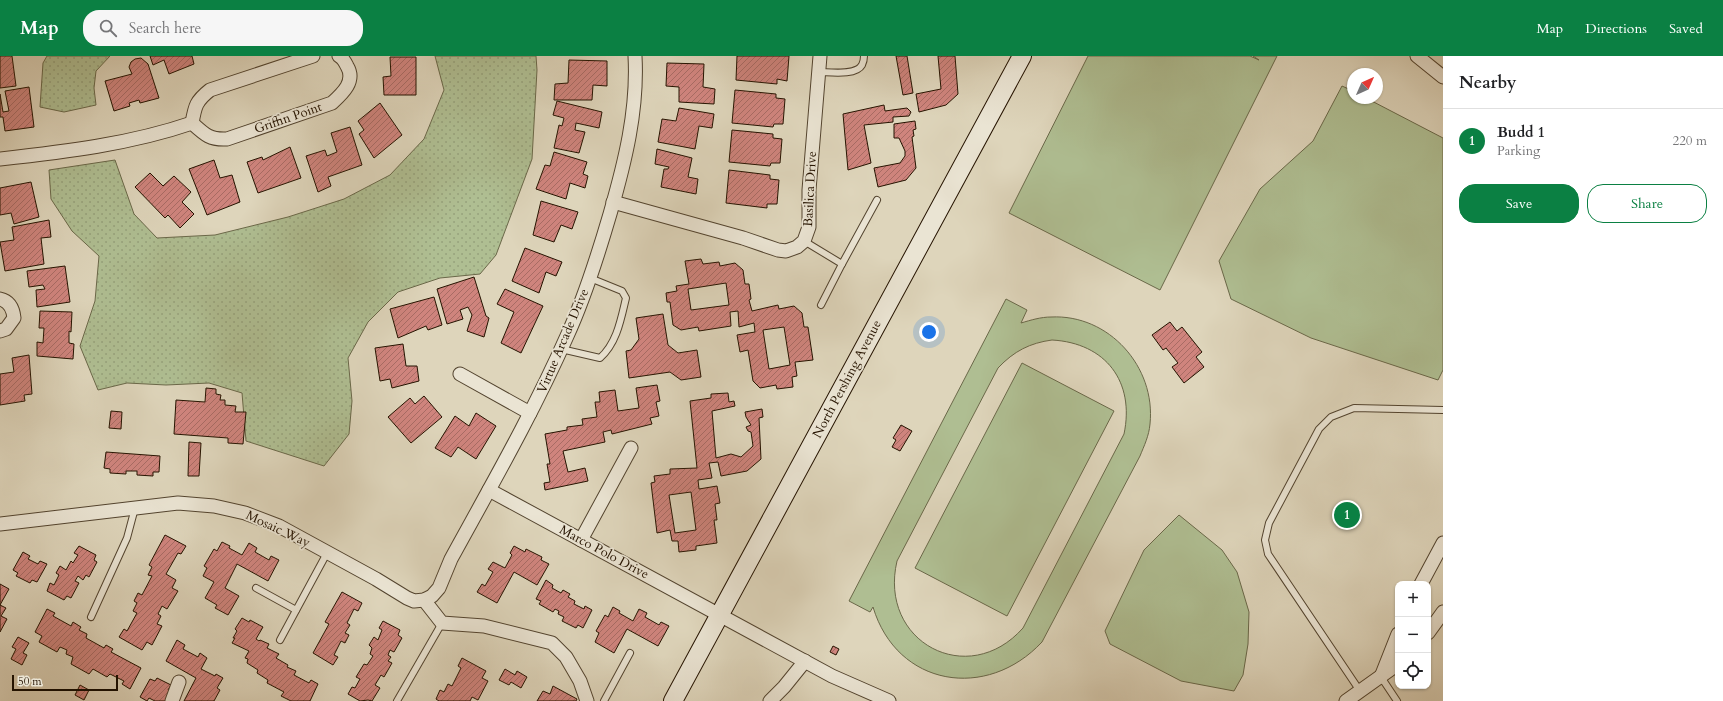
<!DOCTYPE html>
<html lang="en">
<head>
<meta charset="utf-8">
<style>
	body { margin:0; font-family:Cardo,serif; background:#f6f6f6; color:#202124 }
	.controls { position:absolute; right:12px; bottom:12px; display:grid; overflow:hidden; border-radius:8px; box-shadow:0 1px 3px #0004 }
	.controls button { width:36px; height:36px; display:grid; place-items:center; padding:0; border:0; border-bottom:1px solid #e0e0e0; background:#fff; color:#202124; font:20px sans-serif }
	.compass { position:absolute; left:1347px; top:12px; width:36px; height:36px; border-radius:50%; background:#fff; box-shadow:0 1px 3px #0004; rotate:45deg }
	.scale { position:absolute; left:12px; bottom:10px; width:106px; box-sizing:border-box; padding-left:4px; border:2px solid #251300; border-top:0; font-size:11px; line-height:14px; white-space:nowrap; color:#251300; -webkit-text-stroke:3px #eae4d3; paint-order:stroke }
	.you { position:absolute; left:929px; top:276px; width:14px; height:14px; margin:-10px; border:3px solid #fff; border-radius:50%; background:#1a73e8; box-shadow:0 0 0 6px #1a73e833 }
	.badge { display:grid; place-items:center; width:26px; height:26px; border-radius:50%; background:#0b8043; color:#fff; font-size:13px; font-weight:700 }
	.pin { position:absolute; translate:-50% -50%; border:2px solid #fff; box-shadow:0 1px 4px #0006 }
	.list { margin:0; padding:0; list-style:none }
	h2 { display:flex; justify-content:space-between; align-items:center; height:52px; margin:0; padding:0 16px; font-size:17px }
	h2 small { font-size:13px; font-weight:400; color:#757577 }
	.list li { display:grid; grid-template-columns:26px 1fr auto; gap:12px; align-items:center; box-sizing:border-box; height:64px; padding:0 16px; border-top:1px solid #e0e0e0 }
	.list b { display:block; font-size:15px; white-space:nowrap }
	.list p { margin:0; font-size:13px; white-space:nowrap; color:#757577 }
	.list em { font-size:13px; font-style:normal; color:#757577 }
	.actions { display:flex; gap:8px; padding:12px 16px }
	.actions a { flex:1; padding:9px 0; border:1px solid #0b8043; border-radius:16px; text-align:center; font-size:14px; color:#0b8043 }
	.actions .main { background:#0b8043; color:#fff }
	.icon { flex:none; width:22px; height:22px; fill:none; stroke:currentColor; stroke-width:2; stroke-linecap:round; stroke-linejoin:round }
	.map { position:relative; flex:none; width:1443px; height:645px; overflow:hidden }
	header { display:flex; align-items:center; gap:24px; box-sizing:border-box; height:56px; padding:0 20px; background:#0b8043; color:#fff }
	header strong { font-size:19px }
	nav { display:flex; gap:22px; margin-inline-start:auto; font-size:14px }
	.search { width:280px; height:36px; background:#f6f6f6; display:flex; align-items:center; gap:10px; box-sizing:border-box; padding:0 14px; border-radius:16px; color:#757577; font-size:15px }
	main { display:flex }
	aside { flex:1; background:#fff }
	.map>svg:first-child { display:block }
	.grass { fill:url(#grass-dots); stroke:#6a6849 }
	.garden { fill:#afbe92; stroke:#6a6849; fill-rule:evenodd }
	.building { fill:url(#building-hatch); stroke:#251300; fill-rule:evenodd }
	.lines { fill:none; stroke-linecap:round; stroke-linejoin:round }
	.service-casing { stroke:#53442f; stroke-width:8 }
	.minor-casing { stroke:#53442f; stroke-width:15 }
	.secondary-casing { stroke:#251300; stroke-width:20 }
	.service { stroke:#eae4d3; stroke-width:6 }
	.minor { stroke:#eae4d3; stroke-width:13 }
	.secondary { stroke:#eae4d3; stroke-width:18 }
	.labels { text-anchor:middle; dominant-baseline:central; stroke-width:3.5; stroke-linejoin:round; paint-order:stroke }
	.street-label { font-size:13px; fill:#251300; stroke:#eae4d3 }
</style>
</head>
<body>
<header>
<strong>Map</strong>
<div class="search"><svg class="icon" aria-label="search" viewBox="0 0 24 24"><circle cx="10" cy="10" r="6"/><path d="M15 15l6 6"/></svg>Search here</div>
<nav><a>Map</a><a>Directions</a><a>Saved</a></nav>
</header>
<main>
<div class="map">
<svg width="1443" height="645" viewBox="0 0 1443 645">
	<defs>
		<pattern id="grass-dots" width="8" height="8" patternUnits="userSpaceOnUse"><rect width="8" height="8" fill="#afbe92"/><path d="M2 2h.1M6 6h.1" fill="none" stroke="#96a27c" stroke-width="1.8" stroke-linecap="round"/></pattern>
		<pattern id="building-hatch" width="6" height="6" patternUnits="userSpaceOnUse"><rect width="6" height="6" fill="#cf847d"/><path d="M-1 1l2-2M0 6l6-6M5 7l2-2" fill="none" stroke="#a86b64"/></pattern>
	</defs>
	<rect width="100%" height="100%" fill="#ded5bb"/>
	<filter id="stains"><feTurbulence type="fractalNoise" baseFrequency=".005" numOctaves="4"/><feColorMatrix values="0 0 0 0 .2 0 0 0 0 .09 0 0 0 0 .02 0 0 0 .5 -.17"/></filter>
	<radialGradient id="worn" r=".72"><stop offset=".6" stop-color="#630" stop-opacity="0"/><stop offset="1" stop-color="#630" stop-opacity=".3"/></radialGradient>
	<g class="grass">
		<polygon points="47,0 110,0 96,15 94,32 96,49 64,56 40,51 43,7"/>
		<polygon points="435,0 536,0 537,14 532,103 496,199 480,218 440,222 398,236 368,266 348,302 352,345 349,378 324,410 246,385 242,337 209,327 166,329 127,327 98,334 80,290 95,245 99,200 72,175 51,143 49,114 115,104 134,158 157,182 215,179 288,161 344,143 390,119 424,83 444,34"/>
	</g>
	<g class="garden">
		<polygon points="1088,0 1250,0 1259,4 1253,0 1277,0 1160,234 1009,157"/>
		<polygon points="1342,30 1353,35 1353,42 1366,42 1443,82 1443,314 1438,324 1311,282 1231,243 1219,205 1260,133 1313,85"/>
		<path d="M1006 243 1027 254 1021 267C1031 264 1041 261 1051 261 1109 258 1156 311 1150 368 1149 380 1144 390 1140 400L1042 586C987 645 897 631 873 551L870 556 849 545ZM1052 284C1106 287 1135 326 1124 378L1023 572C968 634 878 586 897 505L998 312C1014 295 1030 287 1052 284Z"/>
		<polygon points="1022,307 1114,355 1007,560 915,512"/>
		<polygon points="1179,459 1222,494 1237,516 1249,556 1248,588 1243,619 1234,635 1181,625 1110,588 1105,575 1144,494"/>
	</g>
	<g class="building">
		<polygon points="0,0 12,0 16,30 0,32"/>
		<polygon points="150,0 192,0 194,8 169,18 164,4 153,9"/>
		<polygon points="737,0 789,0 787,25 777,23 777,28 736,24"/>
		<polygon points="896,0 907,0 913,37 903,39"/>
		<polygon points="938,0 955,0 958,38 946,49 919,56 916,38 941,33"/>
		<polygon points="390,1 416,1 416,39 384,39 383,21 391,20"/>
		<polygon points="141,2 148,8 159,42 140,47 139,44 129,47 130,50 114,55 105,25 132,18 129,11 131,6 135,3"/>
		<polygon points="569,4 607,5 607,30 593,29 592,44 554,44 555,28 568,27"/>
		<polygon points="667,7 704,8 703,31 715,33 714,48 679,46 679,31 666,30"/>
		<polygon points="29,31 34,71 5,75 3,61 0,61 0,38 3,56 9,55 5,35"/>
		<polygon points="735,34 776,38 776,42 785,43 783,68 774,68 773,71 732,67"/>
		<polygon points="557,45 602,56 599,72 576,67 575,74 585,76 579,97 554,92 559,69 562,70 564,62 553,59"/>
		<polygon points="380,47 402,79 374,102 359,78 364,74 358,65"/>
		<polygon points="884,49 885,55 907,52 911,56 909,60 893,61 893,66 864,69 871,107 848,114 843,58"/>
		<polygon points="679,52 714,58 712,72 699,70 695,93 658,86 662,63 676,65"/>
		<polygon points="915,65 916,73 913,74 914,80 912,81 916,112 906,124 878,131 874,112 900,107 905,100 905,95 899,82 894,82 894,68"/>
		<polygon points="350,71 362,109 328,121 331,130 318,136 306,100 325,94 327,100 337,96 331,77"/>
		<polygon points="732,74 773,78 773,82 782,83 780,107 771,107 770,110 729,106"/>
		<polygon points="290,91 301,122 258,137 247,106 262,101 263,104"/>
		<polygon points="657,93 692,102 688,121 698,123 696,138 661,131 664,113 668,113 669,111 655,108"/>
		<polygon points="554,96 587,106 583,118 588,120 585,132 570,127 566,143 536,133 545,109 550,110"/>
		<polygon points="214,104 220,122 232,119 240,146 207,159 189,113"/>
		<polygon points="729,114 770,119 770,123 779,124 777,148 767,148 767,152 726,147"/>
		<polygon points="150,117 163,130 174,120 191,136 182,146 194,158 180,172 168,159 165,162 135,131"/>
		<polygon points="31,126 39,161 14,168 11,157 0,159 0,132"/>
		<polygon points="541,145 578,156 572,173 561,169 554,186 533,179"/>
		<polygon points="49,164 51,181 41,182 44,208 5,215 0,186 14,184 12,171"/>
		<polygon points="525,192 562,206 556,220 546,216 539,237 512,225"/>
		<path d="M701 203 703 208 719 206 720 210 735 207 743 214 745 228H749L751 243 749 244 752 255 778 249 779 253 794 250 802 257 804 271H808L813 304 795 306 797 320 792 321 793 331 777 333 776 329 760 332 753 325 748 294 740 296 737 279 755 276 754 267 739 271 738 255 730 256 731 270 699 275 698 271 681 274 673 269 670 246H667L666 237 677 235 676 230 689 228 685 205ZM726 227 729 249 691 254 688 233ZM784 271 790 309 769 313 763 274Z"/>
		<polygon points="65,210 70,246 37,251 36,234 45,233 43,229 29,231 27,215"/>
		<polygon points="474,221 486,260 489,262 484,281 467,275 472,259 468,251 460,254 463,263 447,268 437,233"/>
		<polygon points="505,233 543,250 521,297 501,287 514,256 497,248"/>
		<polygon points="434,241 442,269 428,274 426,270 398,282 390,253"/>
		<polygon points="40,255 72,256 71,276 69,275 69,287 74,288 73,303 37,300 37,286 43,287 44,272 39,272"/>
		<polygon points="663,258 668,289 678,297 697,294 701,321 681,324 670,316 629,322 626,295 631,294 639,283 636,262"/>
		<polygon points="1170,266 1177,275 1182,271 1202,296 1196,301 1204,311 1184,327 1172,311 1178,307 1166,292 1163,294 1152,279"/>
		<polygon points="403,288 406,310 417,310 419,325 392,332 390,323 380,325 375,292"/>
		<polygon points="29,299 32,338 24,339 25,345 0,349 0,318 14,316 12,302"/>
		<polygon points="657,329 660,345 656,346 659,360 650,362 652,368 612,378 611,374 603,376 605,386 563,395 568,416 585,412 588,425 545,434 544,427 550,426 547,408 550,408 545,378 567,374 567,371 583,369 582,363 597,361 595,346 600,346 599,336 615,334 618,355 639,352 636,332"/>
		<polygon points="206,332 216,333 216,338 221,339 220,344 225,344 225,349 236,350 235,356 246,356 243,388 228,387 228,382 174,378 176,344 205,346"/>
		<path d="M728 337 729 346 734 345 735 350 712 355 716 402 731 398 741 401 753 390 751 376 748 375 746 371 751 369 746 361 745 356 762 353 763 361 759 362 761 403 747 415 721 420 718 406 709 407 712 422 698 424 699 433 717 430 720 447 715 448 717 464H714L717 487 696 490V494L679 496 678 485H672L670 474 657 477 651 427 655 426 654 420 670 418V413L697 412 690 345 711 342V338ZM691 436 696 474 675 477 669 439Z"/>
		<polygon points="424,340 442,361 411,387 388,361 410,342 415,348"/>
		<polygon points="111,355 122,356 121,373 109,372"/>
		<polygon points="476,357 496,370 476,403 458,391 451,401 435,392 455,360 469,370"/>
		<polygon points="901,369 912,375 900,395 892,391 896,384 893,382"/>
		<polygon points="189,386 201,387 199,420 188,420"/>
		<polygon points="106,396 160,400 159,416 153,416 153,420 137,419 137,415 126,415 126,418 110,417 110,413 104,412"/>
		<polygon points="165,479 186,490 181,498 178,497 166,518 176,524 172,532 178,535 167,553 162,550 158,558 161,560 157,568 162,570 152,589 147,586 142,594 119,581 124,573 127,575 137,557 133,555 137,547 134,545 138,537 142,539 152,520 148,519 152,511 149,509"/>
		<polygon points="222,486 230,490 229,492 242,499 249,487 257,492 255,496 269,504 271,500 279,504 268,525 237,508 225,532 239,540 228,559 215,552 217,549 205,542 214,526 203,520 207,512 204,510 214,493 217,495"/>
		<polygon points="79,490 96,499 94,504 97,506 89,521 86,519 83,524 78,520 75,525 79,527 71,542 67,540 64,544 47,535 50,527 54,529 59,519 56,517 60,510 66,514 71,505 73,507 78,499 74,497"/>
		<polygon points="514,490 525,496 526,493 542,501 541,504 549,508 537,529 514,516 497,547 477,536 482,528 485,530 493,516 488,513 493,506 505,512 512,499 510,497"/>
		<polygon points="23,496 30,500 28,503 38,508 40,505 47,508 37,526 32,524 30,527 16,520 18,517 13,514"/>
		<polygon points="546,524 553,529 552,532 561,537 563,534 570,538 568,541 575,545 574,548 584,553 585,550 592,554 583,572 578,569 576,572 562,565 564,561 558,558 559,555 555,553 553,556 539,548 541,545 536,543"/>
		<polygon points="0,528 9,533 0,549 6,552 1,560 7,563 0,576"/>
		<polygon points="342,536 362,547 358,555 354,553 347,567 350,569 345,577 349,579 345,587 341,585 334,599 338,601 333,609 313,597 329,568 325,566"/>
		<polygon points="613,551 620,555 619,557 633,565 639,553 647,557 645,561 659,569 661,566 669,570 658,590 627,573 614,597 595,586 599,577 596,575 605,559 608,561"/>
		<polygon points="47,553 55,557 53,560 71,570 73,566 81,571 79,574 87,578 86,582 104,592 106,589 113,593 111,596 141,612 130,633 122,628 124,625 110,618 107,621 93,613 89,618 71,608 73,601 66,598 67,594 60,591 57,596 39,586 42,580 35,576"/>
		<polygon points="242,562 249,566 250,564 263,571 256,583 259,585 260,584 269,588 267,592 279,598 276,602 288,609 287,611 296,615 294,619 309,627 311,624 318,628 310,645 291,645 281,640 284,636 267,627 268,624 257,617 258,614 247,607 248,603 245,602 249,595 232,587 235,582 233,582 237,575 235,573"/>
		<polygon points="383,565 400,574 398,579 402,582 394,596 390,594 388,599 391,601 388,605 392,607 384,621 381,619 375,629 380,632 372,645 368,644 360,645 348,638 352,631 355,632 360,623 356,621 364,608 367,609 373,600 370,598 372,592 369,589 374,581 378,584 382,574 379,572"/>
		<polygon points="18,581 29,587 23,597 27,599 22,609 11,603 16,593 12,591"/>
		<polygon points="177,584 185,589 183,593 198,601 200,597 207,602 201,613 215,620 216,618 223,622 217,632 220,634 214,645 184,645 196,622 166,605"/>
		<polygon points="833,590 839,593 836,599 830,596"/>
		<polygon points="462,602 486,615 482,622 488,625 478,644 472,641 470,645 439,645 436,643 440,634 444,636 448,628 452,630 461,612 458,610"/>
		<polygon points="505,613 515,619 517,615 527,621 521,632 511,626 509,629 499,624"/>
		<polygon points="157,622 171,629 168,634 174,636 169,645 155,645 149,642 147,645 140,641 150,623 155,625"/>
		<polygon points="80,629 89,634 84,644 75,639"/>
		<polygon points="553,630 577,643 576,645 537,645 543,635 550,638"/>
	</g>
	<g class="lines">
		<g class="service-casing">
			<g id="service">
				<path d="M819 16C829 16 856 20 862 9 863 7 864 3 864 0"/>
				<polyline points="804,185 842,208 821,249"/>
				<polyline points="842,208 877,144"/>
				<path d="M561 293 600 302C617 287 621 263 626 242L622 235 590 222"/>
				<polyline points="256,532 296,554"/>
				<polyline points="91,561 127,482 135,452"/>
				<polyline points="280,584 327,497"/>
				<polyline points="1381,621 1397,645"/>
				<polyline points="1360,635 1268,498 1265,484 1269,467 1319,373 1331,361 1354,352 1443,354"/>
				<polyline points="397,645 442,567"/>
				<polyline points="604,645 630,597"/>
			</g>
		</g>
		<g class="minor-casing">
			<g id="minor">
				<polyline points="1417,0 1443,21"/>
				<path d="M192 67C205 79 210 84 227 83L332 47C343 37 356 25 347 10 345 6 343 2 339 0"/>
				<path d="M192 67C195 50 196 45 210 34L313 0"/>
				<path d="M0 103C64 96 131 88 192 67"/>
				<polyline points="613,146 743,182 778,194 786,195 797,191 804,185 809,171 809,134 820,0"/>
				<path d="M0 243C9 245 13 252 14 262L6 273 0 275"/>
				<polyline points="460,318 530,357"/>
				<polyline points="489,434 832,620 889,645"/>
				<path d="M0 468 178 447 214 450 245 457 279 470 376 523 407 542 414 545 424 544 432 540 439 532 451 503C491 430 533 357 567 280 585 241 598 199 610 158 625 106 638 54 635 0"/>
				<polyline points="581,484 631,392"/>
				<polyline points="1421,528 1443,487"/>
				<polyline points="424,544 442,567 484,570 552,587 566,601 580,625 587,645"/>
				<polyline points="1428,577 1443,556"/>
				<polyline points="1381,621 1398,578"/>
				<polyline points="172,645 179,626"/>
				<polyline points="770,645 784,631 805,605"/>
				<polyline points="1346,645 1398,608"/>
			</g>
		</g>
		<g class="secondary-casing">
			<polyline id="secondary" points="673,645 1022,0"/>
		</g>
		<use href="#service" class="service"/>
		<use href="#minor" class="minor"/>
		<use href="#secondary" class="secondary"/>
	</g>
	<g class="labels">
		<g class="street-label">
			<text transform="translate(288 62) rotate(-19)">Griffin Point</text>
			<text transform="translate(810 133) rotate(-87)">Basilica Drive</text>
			<text transform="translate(563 285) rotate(-67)">Virtue Arcade Drive</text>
			<text transform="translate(847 323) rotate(-62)">North Pershing Avenue</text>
			<text transform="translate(278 473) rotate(25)">Mosaic Way</text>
			<text transform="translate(604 496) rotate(28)">Marco Polo Drive</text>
		</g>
	</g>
	<rect width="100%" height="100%" filter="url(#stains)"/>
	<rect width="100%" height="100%" fill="url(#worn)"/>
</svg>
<div class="controls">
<button>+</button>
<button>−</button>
<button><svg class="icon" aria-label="locate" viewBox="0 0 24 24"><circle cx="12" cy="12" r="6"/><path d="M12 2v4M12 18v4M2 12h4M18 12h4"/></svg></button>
</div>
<svg class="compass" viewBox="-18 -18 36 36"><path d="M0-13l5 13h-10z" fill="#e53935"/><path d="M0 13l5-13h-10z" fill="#757577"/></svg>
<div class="scale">50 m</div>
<div class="you"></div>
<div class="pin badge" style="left:1347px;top:459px">1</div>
</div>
<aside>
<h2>Nearby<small></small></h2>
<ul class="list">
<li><span class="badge">1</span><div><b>Budd 1</b><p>Parking</p></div><em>220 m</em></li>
</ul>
<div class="actions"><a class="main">Save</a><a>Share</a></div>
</aside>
</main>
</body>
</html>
